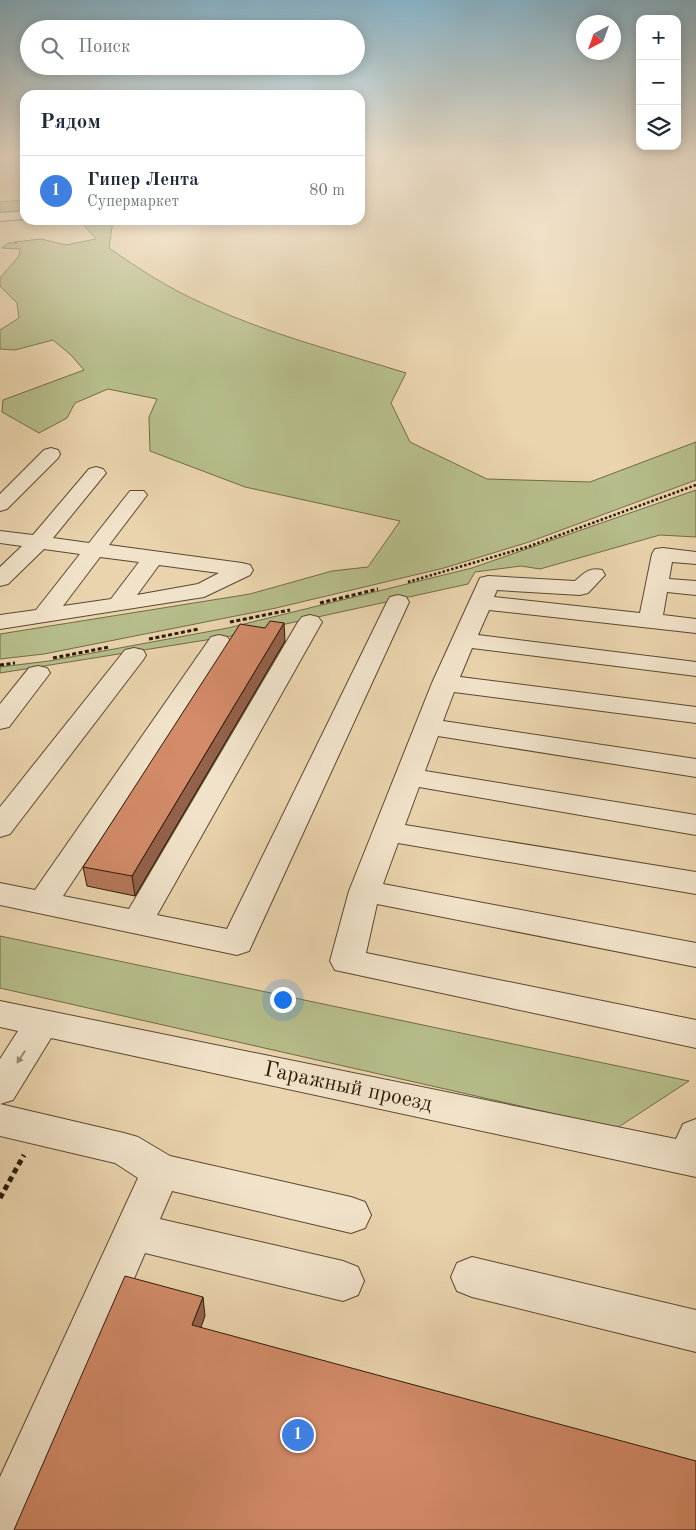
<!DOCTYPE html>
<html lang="ru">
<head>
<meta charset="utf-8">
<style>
	body { margin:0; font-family:"Old Standard TT",serif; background:#f6f6f7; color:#1f2937 }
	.controls { position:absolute; right:15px; top:15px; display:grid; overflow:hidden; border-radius:10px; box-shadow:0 2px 12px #0003 }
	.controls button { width:45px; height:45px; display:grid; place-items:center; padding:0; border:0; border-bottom:1px solid #e0e1e3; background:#fff; color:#1f2937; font:25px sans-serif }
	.compass { position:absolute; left:576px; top:15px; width:45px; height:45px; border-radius:50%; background:#fff; box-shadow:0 2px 12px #0003; rotate:221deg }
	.you { position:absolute; left:282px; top:999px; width:18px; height:18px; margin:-12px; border:4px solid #fff; border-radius:50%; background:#1a73e8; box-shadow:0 0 0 8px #1a73e833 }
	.badge { display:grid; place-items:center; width:32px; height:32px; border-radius:50%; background:#8f2418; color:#fff; font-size:16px; font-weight:700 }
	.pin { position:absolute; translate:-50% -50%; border:2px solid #fff; box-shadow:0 1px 5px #0006 }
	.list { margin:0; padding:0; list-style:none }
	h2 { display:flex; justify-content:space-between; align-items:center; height:65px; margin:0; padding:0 20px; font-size:21px }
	h2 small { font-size:16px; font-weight:400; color:#747a83 }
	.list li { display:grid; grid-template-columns:32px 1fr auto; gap:15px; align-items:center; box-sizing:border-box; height:70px; padding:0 20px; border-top:1px solid #e0e1e3 }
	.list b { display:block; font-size:19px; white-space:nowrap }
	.list p { margin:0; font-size:16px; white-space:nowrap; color:#747a83 }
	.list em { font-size:16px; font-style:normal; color:#747a83 }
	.icon { flex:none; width:28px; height:28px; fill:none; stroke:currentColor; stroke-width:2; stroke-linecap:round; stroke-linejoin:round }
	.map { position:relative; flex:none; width:696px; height:1530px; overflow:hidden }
	.search { position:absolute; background:#fff; box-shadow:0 2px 12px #0003; left:20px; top:20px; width:345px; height:55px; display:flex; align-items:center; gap:12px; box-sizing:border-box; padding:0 18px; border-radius:28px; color:#747a83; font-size:19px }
	.panel { position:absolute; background:#fff; box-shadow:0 2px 12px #0003; left:20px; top:90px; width:345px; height:135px; border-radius:15px }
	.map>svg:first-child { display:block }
	.green { fill:#b6bd8a; stroke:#716c49 }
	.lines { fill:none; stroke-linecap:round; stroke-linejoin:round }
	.minor-casing { stroke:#5c4831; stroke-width:2 }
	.path-far2 { stroke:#2c1a08; stroke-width:2.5; stroke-dasharray:2.5 2; stroke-linecap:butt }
	.path-far1 { stroke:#2c1a08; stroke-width:3; stroke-dasharray:4 2.5; stroke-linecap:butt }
	.path { stroke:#2c1a08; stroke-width:5; stroke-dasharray:5.5 4; stroke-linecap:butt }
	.minor { fill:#f1e3ca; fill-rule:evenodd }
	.wall { fill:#b5785a; stroke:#2c1a08 }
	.shaded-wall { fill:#94614a; stroke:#2c1a08 }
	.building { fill:#d38b69; stroke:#2c1a08 }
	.oneway { fill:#988973 }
	.labels { text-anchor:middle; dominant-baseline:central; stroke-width:4.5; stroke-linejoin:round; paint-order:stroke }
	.near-street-label { font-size:22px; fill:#2c1a08; stroke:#f1e3ca }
</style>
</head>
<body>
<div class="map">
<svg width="696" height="1530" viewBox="0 0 696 1530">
	<rect width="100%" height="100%" fill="#ead4ad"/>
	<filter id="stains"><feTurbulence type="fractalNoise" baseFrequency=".004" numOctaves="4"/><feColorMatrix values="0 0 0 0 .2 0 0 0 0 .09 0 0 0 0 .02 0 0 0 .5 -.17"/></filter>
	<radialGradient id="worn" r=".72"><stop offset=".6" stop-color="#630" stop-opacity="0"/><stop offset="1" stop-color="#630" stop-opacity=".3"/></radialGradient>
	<g class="green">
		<polygon points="25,200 25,214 0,215 0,202"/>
		<path d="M79 220H113L109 248C139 269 170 289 204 304 268 334 339 352 406 373L391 403 410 442 487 479 590 482 696 442V480L529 542 444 568 276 608 44 654 0 659V634L250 594 332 571 368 567 400 521 245 487 150 451 149 417 157 399 108 389 75 403 67 418 39 433 2 412 3 400 84 370 71 355 53 340 15 350 0 349V330L19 318 17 303 0 286V278L19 256 20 249 2 248 8 243H17L14 242 41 239 66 245 96 239Z"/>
		<polygon points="696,490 696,537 660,535 540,569 521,566 475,572 468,584 231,636 0,673 0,667 49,661 228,628 472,568"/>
		<polygon points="0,936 689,1081 617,1128 0,988"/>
	</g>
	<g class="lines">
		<g class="minor-casing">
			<g id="minor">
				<polygon points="25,211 25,219 0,221 0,213"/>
				<polygon points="51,448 58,450 60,454 58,458 7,509 0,511 0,494 44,450"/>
				<path d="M96 467 103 469 106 473 53 538 89 543 130 491H144L147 495 109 545 242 563 250 565 253 570 250 575 204 597 0 629V615L36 610 80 554 44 549 8 584 0 586V567L22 546 0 543V531L33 535 89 469ZM100 557 139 562 111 599 63 606ZM159 565 219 573 198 584 137 595Z"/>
				<path d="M663 548 696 552V564L672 562 669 579 696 581V595L667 592 663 615 696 619V633L489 610 478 635 696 662V676L472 648 460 677 696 707V723L454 692 443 721 696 759V777L438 736 425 771 696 815V835L419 787 405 825 696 872V894L398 843 383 884 696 943V967L377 904 366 953 696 1020V1048L335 970 330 961 349 891 432 683 480 578 488 576 575 581C584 573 589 567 602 570L605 575 588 593 580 595 497 590 494 597 640 613 652 554 655 549Z"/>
				<polygon points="398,595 406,597 409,602 249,951 237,955 0,905 0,883 35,890 211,637 219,635 227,637 231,642 63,896 129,909 298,622 302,617 310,615 318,617 322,622 157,915 227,929 387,602 390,597"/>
				<polygon points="134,648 143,650 146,655 143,660 10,834 0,837 0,807 125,650"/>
				<polygon points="38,666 47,668 50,673 9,727 0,729 0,704 29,668"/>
				<polygon points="0,1001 676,1139 683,1124 696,1119 696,1177 51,1038 13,1100 0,1104 0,1059 18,1031 0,1027"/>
				<polygon points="0,1104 124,1133 138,1137 170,1156 351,1197 365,1202 371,1215 365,1228 351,1233 172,1191 160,1219 343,1261 358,1267 364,1281 358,1295 343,1301 145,1253 26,1530 0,1530 0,1477 138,1178 115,1163 0,1136"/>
				<polygon points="472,1257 696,1310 696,1352 472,1297 457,1291 451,1277 457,1263"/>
			</g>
		</g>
		<polyline class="path-far2" points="408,582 527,547 696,485"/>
		<g class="path-far1">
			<polyline points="320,603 378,589"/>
			<polyline points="230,622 290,610"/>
			<polyline points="149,639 199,629"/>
			<polyline points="53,658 109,647"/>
			<polyline points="0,665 15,663"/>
		</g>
		<polyline class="path" points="0,1198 24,1155"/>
		<use href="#minor" class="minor"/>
	</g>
	<polygon class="wall" points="285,641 135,896 87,886 83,867"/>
	<g class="shaded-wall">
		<polygon points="284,623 285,641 135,896 132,876"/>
		<polygon points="203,1297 205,1316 195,1344 192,1325"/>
	</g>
	<g class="building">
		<polygon points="270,621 284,623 132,876 83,867 240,624 265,628"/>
		<polygon points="125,1276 203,1297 192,1325 696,1461 696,1530 14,1530"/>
	</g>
	<defs><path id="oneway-solid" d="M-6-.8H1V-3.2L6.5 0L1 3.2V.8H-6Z" transform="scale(1.25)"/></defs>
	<use class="oneway" href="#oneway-solid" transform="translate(21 1057) rotate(123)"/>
	<linearGradient id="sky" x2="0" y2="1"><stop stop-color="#88b6cd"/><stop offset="0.42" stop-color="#f6ecda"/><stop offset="1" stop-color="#f6ecda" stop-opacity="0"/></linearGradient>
	<rect width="696" height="369" fill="url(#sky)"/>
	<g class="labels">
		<g class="near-street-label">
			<text transform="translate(348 1087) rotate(12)">Гаражный проезд</text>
		</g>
	</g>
	<rect width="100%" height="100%" filter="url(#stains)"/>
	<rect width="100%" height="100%" fill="url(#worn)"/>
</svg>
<div class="controls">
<button>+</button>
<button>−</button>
<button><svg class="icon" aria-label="layers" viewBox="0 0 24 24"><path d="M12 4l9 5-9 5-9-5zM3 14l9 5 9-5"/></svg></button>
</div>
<svg class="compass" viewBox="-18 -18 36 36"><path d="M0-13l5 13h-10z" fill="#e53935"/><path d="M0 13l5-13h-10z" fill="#747a83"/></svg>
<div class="you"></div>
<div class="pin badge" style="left:298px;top:1435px;background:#3f7fe0">1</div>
<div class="search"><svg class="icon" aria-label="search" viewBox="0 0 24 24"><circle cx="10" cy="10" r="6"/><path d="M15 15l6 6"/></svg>Поиск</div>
<section class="panel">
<h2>Рядом<small></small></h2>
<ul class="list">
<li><span class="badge" style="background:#3f7fe0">1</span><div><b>Гипер Лента</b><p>Супермаркет</p></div><em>80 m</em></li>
</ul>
</section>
</div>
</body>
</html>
